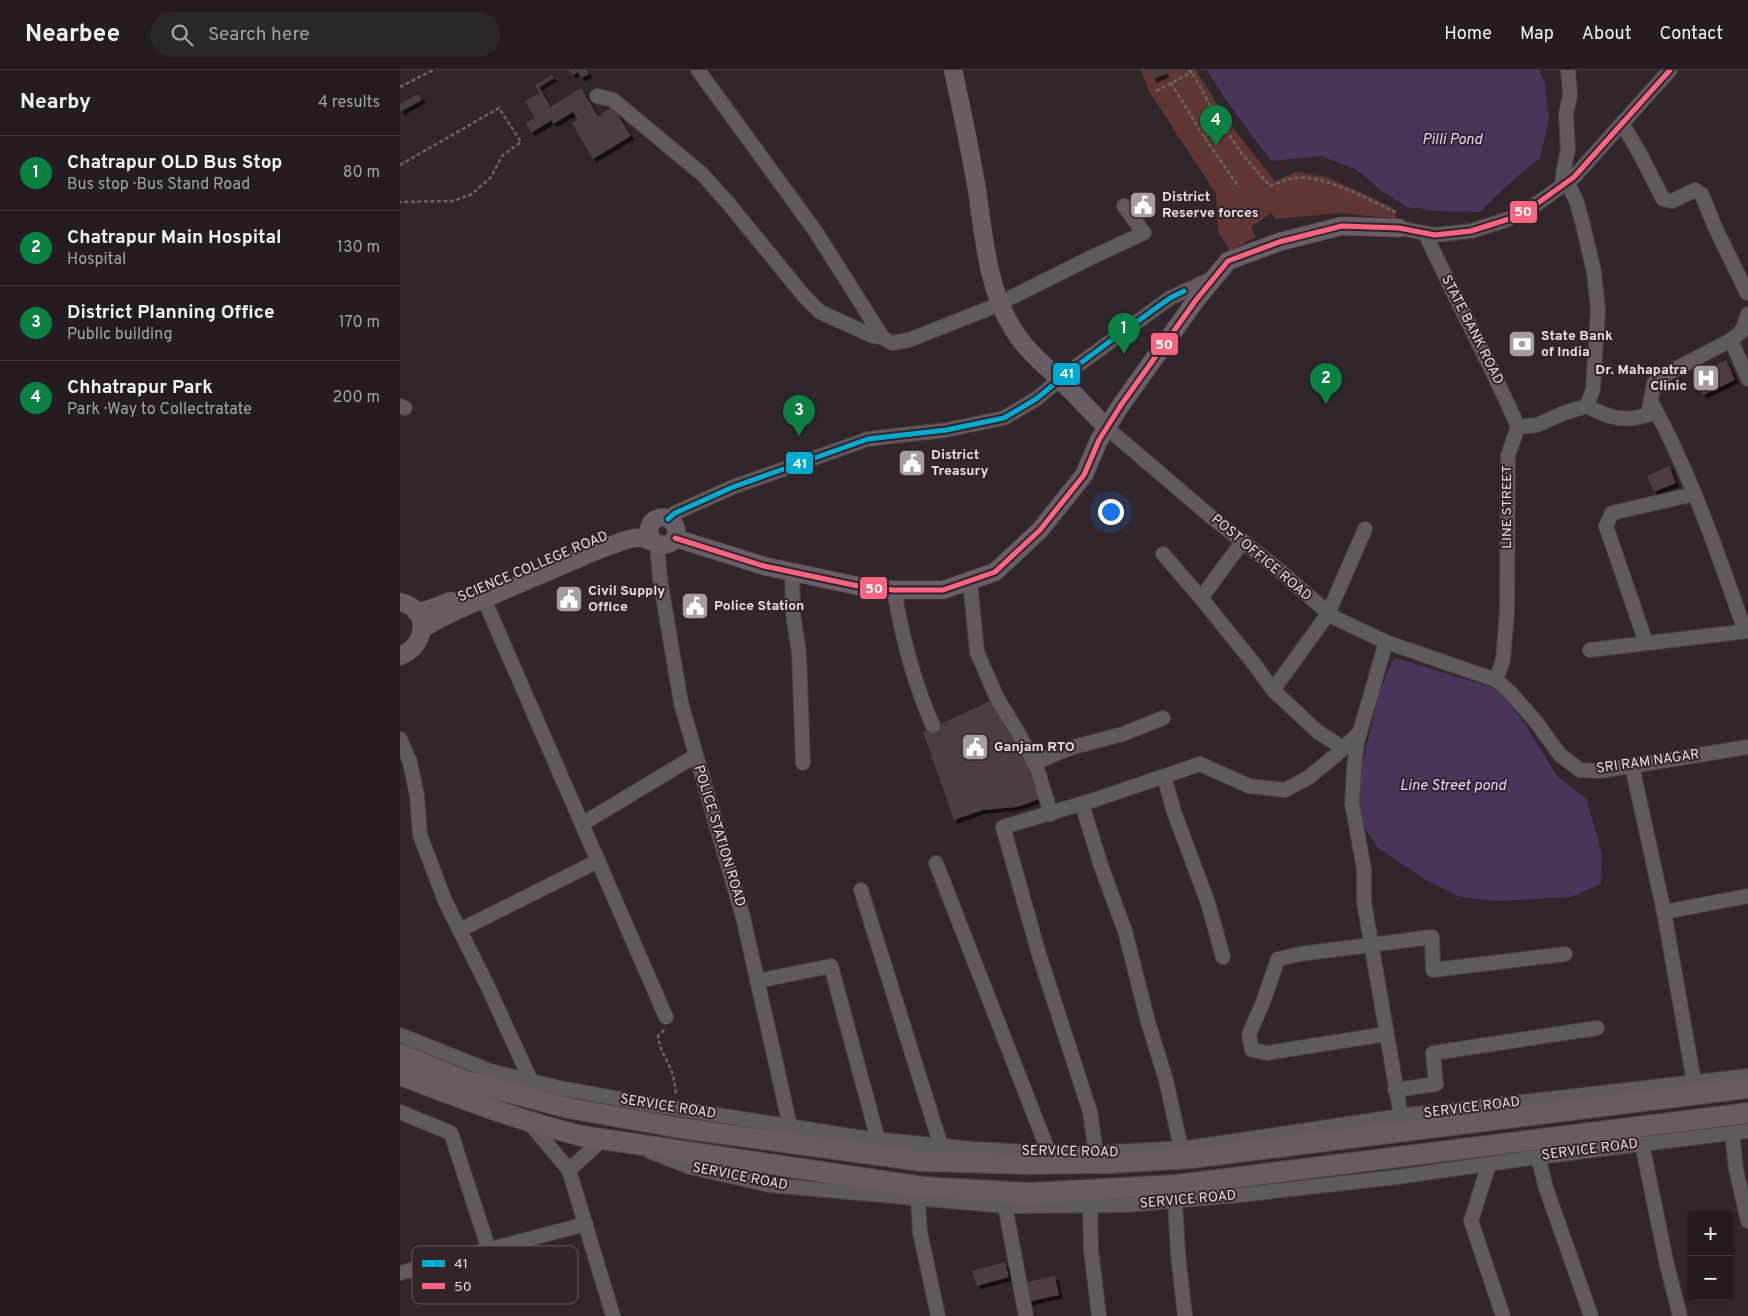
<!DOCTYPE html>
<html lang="en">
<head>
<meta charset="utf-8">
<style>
	body { margin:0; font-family:Overpass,sans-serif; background:#2c2529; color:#f1f3f6 }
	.controls { position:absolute; right:15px; bottom:15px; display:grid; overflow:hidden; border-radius:5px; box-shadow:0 1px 4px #0004 }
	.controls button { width:45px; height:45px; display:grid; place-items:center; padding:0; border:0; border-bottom:1px solid #413a3e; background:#241c20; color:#f1f3f6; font:25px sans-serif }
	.you { position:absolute; left:710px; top:441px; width:18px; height:18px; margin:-12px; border:4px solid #fff; border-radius:50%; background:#1a73e8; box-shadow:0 0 0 8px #1a73e833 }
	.badge { display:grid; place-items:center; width:32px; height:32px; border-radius:50%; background:#0b8043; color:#fff; font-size:16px; font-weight:700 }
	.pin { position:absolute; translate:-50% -41px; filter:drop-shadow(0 1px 2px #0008) }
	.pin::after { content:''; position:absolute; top:26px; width:18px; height:15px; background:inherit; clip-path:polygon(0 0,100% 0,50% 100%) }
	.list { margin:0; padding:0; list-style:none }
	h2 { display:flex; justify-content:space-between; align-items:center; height:65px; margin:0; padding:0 20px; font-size:21px }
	h2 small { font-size:16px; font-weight:400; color:#a3a1a5 }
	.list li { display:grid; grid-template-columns:32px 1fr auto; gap:15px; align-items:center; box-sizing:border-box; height:75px; padding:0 20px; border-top:1px solid #413a3e }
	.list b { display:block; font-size:19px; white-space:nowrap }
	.list p { margin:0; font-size:16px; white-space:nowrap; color:#a3a1a5 }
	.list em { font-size:16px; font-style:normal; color:#a3a1a5 }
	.icon { flex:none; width:28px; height:28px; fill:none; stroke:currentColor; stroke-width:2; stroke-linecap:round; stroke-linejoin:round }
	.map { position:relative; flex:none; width:1348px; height:1246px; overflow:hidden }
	header { display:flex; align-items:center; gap:30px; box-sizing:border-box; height:70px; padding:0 25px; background:#241c20; border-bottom:1px solid #413a3e }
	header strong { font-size:24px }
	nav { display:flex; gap:28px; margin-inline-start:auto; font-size:18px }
	.search { width:350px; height:45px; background:#2c2529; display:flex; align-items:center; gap:12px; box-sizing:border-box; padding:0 18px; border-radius:28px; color:#a3a1a5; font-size:19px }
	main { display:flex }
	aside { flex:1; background:#241c20 }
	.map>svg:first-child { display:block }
	.green { fill:#603634 }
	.water { fill:#49345a }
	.building { fill:#4d3e43; filter:url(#shadow) }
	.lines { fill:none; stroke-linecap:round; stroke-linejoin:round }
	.minor-casing { stroke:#494145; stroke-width:16 }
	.major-casing { stroke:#494145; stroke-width:19 }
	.highway-casing { stroke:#494145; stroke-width:22 }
	.path { stroke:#6a6366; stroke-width:2.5; stroke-dasharray:4 2.5; stroke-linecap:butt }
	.minor { stroke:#615a5d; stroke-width:14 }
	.major { stroke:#685d65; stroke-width:18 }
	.highway { stroke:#675c64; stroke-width:20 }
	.bus-1-casing { stroke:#33232b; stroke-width:9 }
	.bus-2-casing { stroke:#33232b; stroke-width:9 }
	.bus-1 { stroke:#00a9ce; stroke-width:5 }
	.bus-2 { stroke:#fa6682; stroke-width:5 }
	.labels { text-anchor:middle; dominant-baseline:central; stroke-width:4; stroke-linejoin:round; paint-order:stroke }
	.poi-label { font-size:14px; font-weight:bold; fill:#e6dbe0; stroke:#33232b; text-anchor:start }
	.street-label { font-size:14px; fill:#e6dbe0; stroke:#33232b }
	.water-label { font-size:15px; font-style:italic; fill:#e7d1fd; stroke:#33232b }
	.key { fill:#33232b; stroke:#695a61; stroke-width:1 }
	.key-label { font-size:14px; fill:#e6dbe0 }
	.line-badge { stroke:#33232b; stroke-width:2 }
	.badge-label { font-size:14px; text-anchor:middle; font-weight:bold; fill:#fff }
</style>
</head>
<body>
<header>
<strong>Nearbee</strong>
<div class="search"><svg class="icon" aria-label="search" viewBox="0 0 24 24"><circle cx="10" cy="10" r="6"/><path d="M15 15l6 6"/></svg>Search here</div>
<nav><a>Home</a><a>Map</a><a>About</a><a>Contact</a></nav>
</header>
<main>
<aside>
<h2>Nearby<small>4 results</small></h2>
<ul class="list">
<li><span class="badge">1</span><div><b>Chatrapur OLD Bus Stop</b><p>Bus stop · Bus Stand Road</p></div><em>80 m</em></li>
<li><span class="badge">2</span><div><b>Chatrapur Main Hospital</b><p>Hospital</p></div><em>130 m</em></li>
<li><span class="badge">3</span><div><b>District Planning Office</b><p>Public building</p></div><em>170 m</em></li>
<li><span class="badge">4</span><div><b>Chhatrapur Park</b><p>Park · Way to Collectratate</p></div><em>200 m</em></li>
</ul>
</aside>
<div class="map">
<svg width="1348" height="1246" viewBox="0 0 1348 1246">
	<defs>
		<filter id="shadow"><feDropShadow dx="3.5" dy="3.5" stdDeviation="0" flood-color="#0009"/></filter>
	</defs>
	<rect width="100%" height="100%" fill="#30262b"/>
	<polygon class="green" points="741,0 796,0 827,50 875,111 896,102 927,107 992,137 997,149 941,143 876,149 871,143 851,157 856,167 830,181 818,162 816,124 749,21"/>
	<g class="water">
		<polygon points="807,0 1139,0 1145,13 1149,49 1140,88 1112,111 1080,142 1039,141 1007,137 982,121 957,100 921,86 871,91 826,30"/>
		<polygon points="996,588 1100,620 1125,654 1157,706 1186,728 1202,783 1201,814 1171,827 1098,831 1060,827 1026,810 978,778 963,755 957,716 979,624 991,593"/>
	</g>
	<g class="building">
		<polygon points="169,0 186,0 189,4 181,8 178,2 172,5"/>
		<polygon points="749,0 764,0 766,4 753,9"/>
		<polygon points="152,5 153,8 139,17 151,37 181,18 198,46 213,37 231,66 193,89 172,53 178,50 173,42 153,54 152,50 131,63 126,53 135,48 125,31 140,23 135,15"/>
		<polygon points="18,24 22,30 0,42 0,34"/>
		<polygon points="1326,290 1335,310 1303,325 1294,305"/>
		<polygon points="1269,396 1276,413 1254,422 1247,406"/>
		<polygon points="597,628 645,727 617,737 583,740 554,750 523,662"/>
		<polygon points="605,1192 609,1207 577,1216 572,1201"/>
		<polygon points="655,1206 659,1225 628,1232 624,1213"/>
	</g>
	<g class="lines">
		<g class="minor-casing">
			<g id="minor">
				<polyline points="298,0 416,162 483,268"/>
				<polyline points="197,26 213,30 302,104 328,133 404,226 420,242 473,266 483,268 492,273 509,270 590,238 692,187 744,163 724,136"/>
				<polyline points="1222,53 1240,84 1263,129 1272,131 1295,120 1302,125 1315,157 1347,223"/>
				<polyline points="1162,116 1164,98 1168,80 1166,44 1170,25 1168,0"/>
				<polyline points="999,158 1035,165 1071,161 1112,148 1138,133 1174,107 1270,0"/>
				<path d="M1025 163C1055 229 1090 292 1118 357"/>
				<polyline points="1331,270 1348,309"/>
				<path d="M1251 332C1291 404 1318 484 1345 561"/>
				<polyline points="0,336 5,338"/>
				<path d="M1187 336C1209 348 1223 352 1248 345L1254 313 1268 303 1331 270 1342 261 1348 244"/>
				<polyline points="707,358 809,445 874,496 933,547 986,572 1096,610 1110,622 1137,653 1160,685 1180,700 1200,701 1348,677"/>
				<polyline points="268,449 275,443 333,417 468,369 546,360 604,348 636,329 670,301 770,228 813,208"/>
				<polyline points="843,471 801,528 855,595 873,620 918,662 943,678"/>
				<polyline points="257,474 260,509 281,633 343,847 390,1056"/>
				<polyline points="763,484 801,528"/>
				<polyline points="392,502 393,544 399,583 403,693"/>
				<polyline points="570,511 577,582 597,628 619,664 637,698 651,744"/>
				<polyline points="80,520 266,947"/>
				<path d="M494 520C502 567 514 613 533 656"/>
				<polyline points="986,572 957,672 954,700 952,733 964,799 964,832 1001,1046"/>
				<polyline points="1246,573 1206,456 1212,443 1294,424"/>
				<polyline points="1190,580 1348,561"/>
				<polyline points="1096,610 1103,590 1107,542 1108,385 1118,357 1137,355 1164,343 1187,336 1193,319 1198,240 1194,202 1182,151 1176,130 1167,112"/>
				<polyline points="873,620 928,544 965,459"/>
				<polyline points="0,669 10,692 17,726 20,765 45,831 88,917 131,1011"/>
				<polyline points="634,693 670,678 723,664 763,648"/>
				<polyline points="1232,696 1264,842 1294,1012"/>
				<polyline points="764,706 774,742 808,833 823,887"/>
				<polyline points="682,734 701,796 725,861 748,952 766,1010 781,1078"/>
				<polyline points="182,754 295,686"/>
				<polyline points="536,793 649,1083"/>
				<polyline points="461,820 541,1076"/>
				<polyline points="1264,842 1348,826"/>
				<polyline points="60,860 198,791"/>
				<polyline points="357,911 431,896 478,1070"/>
				<polyline points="986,964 867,983 852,980 849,964 862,935 878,889 900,884 1032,867 1033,900 1165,884"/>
				<polyline points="0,965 90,1001 160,1018 248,1034 464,1068 573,1079 672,1084 787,1078 1008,1045 1348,1006"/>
				<polyline points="995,1020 1036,1014 1033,983 1197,958"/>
				<polyline points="0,1042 51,1063 89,1180"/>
				<polyline points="128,1051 169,1100 213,1246"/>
				<polyline points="1332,1063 1336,1099 1348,1151"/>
				<polyline points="1242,1074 1267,1195 1280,1246"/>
				<polyline points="251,1082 290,1097 369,1115 605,1136 726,1135 840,1125 997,1107 1138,1087 1348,1061"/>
				<polyline points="696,1083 690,1042 638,881 603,757 691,731 800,694 849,716 885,720 909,707 936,685 960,662"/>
				<polyline points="1138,1087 1146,1118 1191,1246"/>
				<polyline points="1089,1094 1071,1151 1103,1246"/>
				<polyline points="169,1100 202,1070"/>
				<polyline points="518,1129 520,1162 538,1246"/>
				<polyline points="775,1131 778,1184 785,1246"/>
				<polyline points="690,1135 691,1180 699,1246"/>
				<polyline points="605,1136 626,1246"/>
				<polyline points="0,1203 186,1154"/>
			</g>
		</g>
		<g class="major-casing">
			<g id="major">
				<path d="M553 0C562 40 570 79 577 120 584 166 587 218 613 259 625 279 642 293 659 309 676 325 691 342 707 358"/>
				<polyline points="275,468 364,496 458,516 494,520 543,520 595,502 640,460 684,405 699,370 721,335 796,230 828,191 879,172 942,156 999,158"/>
				<path d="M0 532C31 539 27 576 0 586"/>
				<polyline points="16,542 30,539 51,531"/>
				<path d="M22 559C46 544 71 534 98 523 130 509 163 495 196 481 207 477 225 469 236 468 247 466 258 478 268 474 284 468 275 444 259 448 248 451 247 462 252 470"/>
			</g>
		</g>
		<g class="highway-casing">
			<g id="highway">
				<polyline points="0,984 66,1011 168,1038 280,1058 521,1091 629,1094 710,1093 792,1088 1348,1018"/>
				<path d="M0 1005C60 1028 120 1051 182 1066L524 1117 629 1123 776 1115 1348 1043"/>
			</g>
		</g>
		<g class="path">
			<path d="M788 0 792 2 813 41 842 84 870 116C878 113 887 109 896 108 923 104 972 131 997 143"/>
			<polyline points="771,13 804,67 839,117"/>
			<polyline points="0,17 33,0"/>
			<polyline points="756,21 792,2"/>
			<polyline points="804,67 823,56"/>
			<polyline points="0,95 99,38 121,72 102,86 91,107 72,124 53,131 0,132"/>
			<path d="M264 960 258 966C260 979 264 985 270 997 274 1006 275 1015 276 1025"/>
		</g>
		<use href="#minor" class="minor"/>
		<use href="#major" class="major"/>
		<use href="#highway" class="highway"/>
		<g class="bus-1-casing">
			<polyline id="bus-1" points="268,449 275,443 333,417 468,369 546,360 604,348 636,329 670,301 717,266 770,228 784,221"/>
		</g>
		<g class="bus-2-casing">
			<polyline id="bus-2" points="275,468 364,496 458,516 494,520 543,520 595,502 640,460 684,405 699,370 721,335 796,230 828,191 879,172 942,156 999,158 1035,165 1071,161 1112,148 1138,133 1174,107 1270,0"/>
		</g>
		<use href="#bus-1" class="bus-1"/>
		<use href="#bus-2" class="bus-2"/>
	</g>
	<defs>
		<g id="civic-square" transform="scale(1.4375)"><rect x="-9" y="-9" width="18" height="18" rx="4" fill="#a69ca1" stroke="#33232b"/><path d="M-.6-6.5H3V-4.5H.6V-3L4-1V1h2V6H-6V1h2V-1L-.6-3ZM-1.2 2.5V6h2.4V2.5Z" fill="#fff"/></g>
		<g id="bank-square" transform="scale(1.4375)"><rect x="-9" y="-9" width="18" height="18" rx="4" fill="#a69ca1" stroke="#33232b"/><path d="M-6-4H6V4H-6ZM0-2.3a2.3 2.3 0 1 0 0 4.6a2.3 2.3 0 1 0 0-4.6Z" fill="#fff"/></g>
		<g id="hospital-square" transform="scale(1.4375)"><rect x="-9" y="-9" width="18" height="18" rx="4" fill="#a69ca1" stroke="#33232b"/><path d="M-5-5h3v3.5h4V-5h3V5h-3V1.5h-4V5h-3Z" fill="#fff"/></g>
	</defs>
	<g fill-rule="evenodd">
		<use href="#civic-square" x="743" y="135"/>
		<use href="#bank-square" x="1122" y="274"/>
		<use href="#hospital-square" x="1306" y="308"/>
		<use href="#civic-square" x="512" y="393"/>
		<use href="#civic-square" x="169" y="529"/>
		<use href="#civic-square" x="295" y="536"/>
		<use href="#civic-square" x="575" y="677"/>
	</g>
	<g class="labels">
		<g class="poi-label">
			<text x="762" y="127">District<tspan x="762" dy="16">Reserve forces</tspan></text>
			<text x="1141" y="266">State Bank<tspan x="1141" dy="16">of India</tspan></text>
			<text x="1287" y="300" text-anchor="end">Dr. Mahapatra<tspan x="1287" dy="16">Clinic</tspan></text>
			<text x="531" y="385">District<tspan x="531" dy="16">Treasury</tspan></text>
			<text x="188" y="521">Civil Supply<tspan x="188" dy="16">Office</tspan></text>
			<text x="314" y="536">Police Station</text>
			<text x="594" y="677">Ganjam RTO</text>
		</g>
		<g class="street-label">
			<text transform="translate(1072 260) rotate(63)">STATE BANK ROAD</text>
			<text transform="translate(1107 437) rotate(-90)">LINE STREET</text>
			<text transform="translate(861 488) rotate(40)">POST OFFICE ROAD</text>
			<text transform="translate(133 497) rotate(-23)">SCIENCE COLLEGE ROAD</text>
			<text transform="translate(1248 692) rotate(-8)">SRI RAM NAGAR</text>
			<text transform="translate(319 766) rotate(73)">POLICE STATION ROAD</text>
			<text transform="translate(268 1037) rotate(9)">SERVICE ROAD</text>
			<text transform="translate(1072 1038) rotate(-7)">SERVICE ROAD</text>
			<text transform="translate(1190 1080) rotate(-7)">SERVICE ROAD</text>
			<text transform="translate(670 1082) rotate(1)">SERVICE ROAD</text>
			<text transform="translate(340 1107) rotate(11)">SERVICE ROAD</text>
			<text transform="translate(788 1130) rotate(-5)">SERVICE ROAD</text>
		</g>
		<g class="water-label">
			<text x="1052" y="70">Pilli Pond</text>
			<text x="1053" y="716">Line Street pond</text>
		</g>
	</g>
	<rect x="12" y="1176" width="166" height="58" rx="8" class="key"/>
	<rect x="22" y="1190" width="23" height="7" fill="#00a9ce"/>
	<rect x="22" y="1213" width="23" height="6" fill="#fa6682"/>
	<g class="key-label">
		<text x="54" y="1198">41</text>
		<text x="54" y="1221">50</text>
	</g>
	<g class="line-badge">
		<rect x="1109" y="130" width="29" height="24" rx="5" fill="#fa6682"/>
		<rect x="750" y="262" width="29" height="24" rx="5" fill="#fa6682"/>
		<rect x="652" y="292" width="29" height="24" rx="5" fill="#00a9ce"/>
		<rect x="385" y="381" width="29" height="24" rx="5" fill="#00a9ce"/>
		<rect x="459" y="506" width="29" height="24" rx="5" fill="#fa6682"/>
	</g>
	<g class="badge-label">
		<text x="1123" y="146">50</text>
		<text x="764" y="279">50</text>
		<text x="667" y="308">41</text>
		<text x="400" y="398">41</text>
		<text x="474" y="523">50</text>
	</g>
</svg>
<div class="controls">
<button>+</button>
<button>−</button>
</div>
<div class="you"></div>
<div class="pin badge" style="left:724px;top:284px">1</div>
<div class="pin badge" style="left:926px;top:334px">2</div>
<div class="pin badge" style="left:399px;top:366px">3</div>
<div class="pin badge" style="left:816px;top:76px">4</div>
</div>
</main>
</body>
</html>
